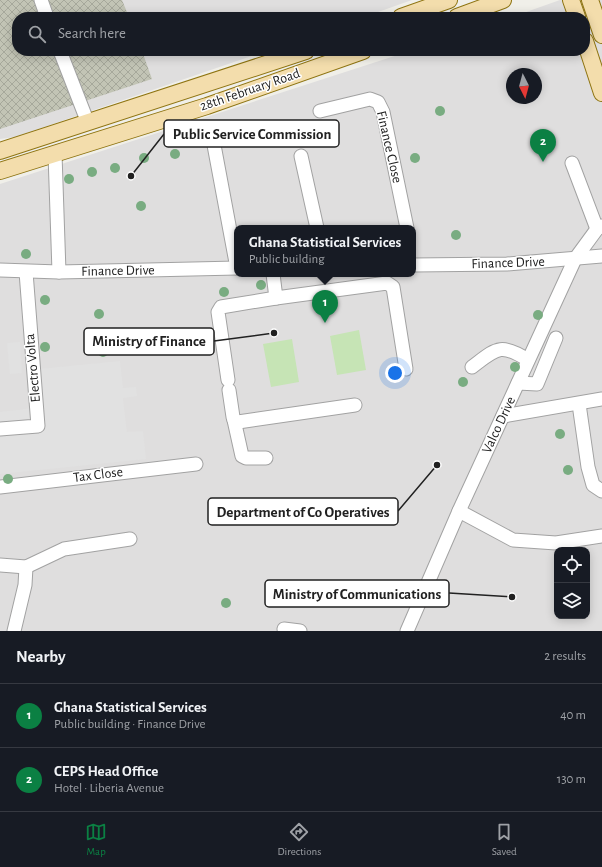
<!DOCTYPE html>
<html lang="en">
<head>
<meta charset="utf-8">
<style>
	body { margin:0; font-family:"Alegreya Sans",sans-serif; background:#20242c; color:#f1f3f6 }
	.controls { position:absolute; right:12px; bottom:12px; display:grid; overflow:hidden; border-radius:8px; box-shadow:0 2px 10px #0003 }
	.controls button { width:36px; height:36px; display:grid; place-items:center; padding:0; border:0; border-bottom:1px solid #363941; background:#171b24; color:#f1f3f6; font:20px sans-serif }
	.compass { position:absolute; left:506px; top:68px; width:36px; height:36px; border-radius:50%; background:#171b24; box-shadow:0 2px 10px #0003; rotate:174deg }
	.you { position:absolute; left:395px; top:373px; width:14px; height:14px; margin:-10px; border:3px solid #fff; border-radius:50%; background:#1a73e8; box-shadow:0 0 0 6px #1a73e833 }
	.badge { display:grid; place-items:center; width:26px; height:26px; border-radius:50%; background:#0b8043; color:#fff; font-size:13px; font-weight:700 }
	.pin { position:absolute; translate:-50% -33px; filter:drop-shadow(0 1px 2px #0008) }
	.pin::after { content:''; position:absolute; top:21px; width:14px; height:12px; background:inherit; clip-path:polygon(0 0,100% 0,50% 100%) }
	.popup { position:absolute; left:234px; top:225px; width:182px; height:52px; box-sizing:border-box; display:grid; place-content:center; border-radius:8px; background:#171b24; filter:drop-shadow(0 1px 3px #0005); font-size:13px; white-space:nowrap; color:#9ea1a6 }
	.popup b { font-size:15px; color:#f1f3f6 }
	.popup::after { content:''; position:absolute; left:50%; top:100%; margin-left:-8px; border:8px solid transparent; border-top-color:#171b24 }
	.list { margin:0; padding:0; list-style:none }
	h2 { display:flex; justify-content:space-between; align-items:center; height:52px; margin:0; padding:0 16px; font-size:17px }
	h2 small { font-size:13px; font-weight:400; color:#9ea1a6 }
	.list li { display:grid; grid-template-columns:26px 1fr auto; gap:12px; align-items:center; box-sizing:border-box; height:64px; padding:0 16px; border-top:1px solid #363941 }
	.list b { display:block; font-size:15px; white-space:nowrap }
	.list p { margin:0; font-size:13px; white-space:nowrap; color:#9ea1a6 }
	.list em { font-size:13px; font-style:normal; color:#9ea1a6 }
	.icon { flex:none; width:22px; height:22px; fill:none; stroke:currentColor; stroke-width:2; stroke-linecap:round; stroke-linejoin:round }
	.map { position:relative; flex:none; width:602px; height:631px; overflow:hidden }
	.search { position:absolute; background:#171b24; box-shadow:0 2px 10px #0003; left:12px; right:12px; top:12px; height:44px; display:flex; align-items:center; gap:10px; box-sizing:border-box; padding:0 14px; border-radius:16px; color:#9ea1a6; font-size:15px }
	.sheet { height:180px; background:#171b24 }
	nav { display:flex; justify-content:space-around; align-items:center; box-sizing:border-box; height:56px; border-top:1px solid #363941; background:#171b24; font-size:11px; color:#9ea1a6 }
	nav a { display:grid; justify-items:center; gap:2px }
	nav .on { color:#0b8043 }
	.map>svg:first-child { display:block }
	.residential { fill:#dfdede; fill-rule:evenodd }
	.construction { fill:url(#construction-cross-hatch) }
	.grass { fill:#c6e4b5 }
	.parking { fill:#e1e1e1 }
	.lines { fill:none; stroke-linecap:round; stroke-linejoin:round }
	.minor-casing { stroke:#a2a2a2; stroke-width:15 }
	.major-casing { stroke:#8e7411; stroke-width:18 }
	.minor { stroke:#fff; stroke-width:13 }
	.major { stroke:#f3ddac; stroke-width:16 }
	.tree { fill:#79ac81 }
	.labels { text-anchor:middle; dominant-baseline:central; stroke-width:3; stroke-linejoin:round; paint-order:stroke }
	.street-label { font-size:14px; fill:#212121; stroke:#fff }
	.leader { fill:none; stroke:#212121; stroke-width:1.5 }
	.callout-dot { fill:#212121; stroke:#fff; stroke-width:1.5 }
	.callout { fill:#fff; stroke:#212121; stroke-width:1.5 }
	.callout-label { font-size:15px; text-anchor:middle; font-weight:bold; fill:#212121 }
</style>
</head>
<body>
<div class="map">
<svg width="602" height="631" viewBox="0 0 602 631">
	<defs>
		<pattern id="construction-cross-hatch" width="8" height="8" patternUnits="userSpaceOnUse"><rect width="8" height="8" fill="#c2c4b5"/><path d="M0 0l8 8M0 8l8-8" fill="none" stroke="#a6a89b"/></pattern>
	</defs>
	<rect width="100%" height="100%" fill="#f0efe9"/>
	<g class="residential">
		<polygon points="0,0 412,0 364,17 17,17 17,51 266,51 15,137 0,139"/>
		<path d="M560 0H602V631H0V184L410 51H585V17H512ZM512 74H536V98H512ZM237 228H413V274H237ZM557 550H587V616H557Z"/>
	</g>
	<polygon class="construction" points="0,0 122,0 129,17 17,17 17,51 142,51 152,79 0,129"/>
	<g class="grass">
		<polygon points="359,330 366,370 337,375 330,336"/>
		<polygon points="292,339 299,382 271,387 263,344"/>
	</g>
	<g class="parking">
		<polygon points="20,342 22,373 10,374 7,343"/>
		<polygon points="120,361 123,388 136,387 137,396 123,398 127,432 143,431 146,459 0,474 0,412 42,407 39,369"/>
	</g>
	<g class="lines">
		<g class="minor-casing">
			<g id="minor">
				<polyline points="41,0 47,17"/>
				<polyline points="60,51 88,123"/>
				<polyline points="320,111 370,99 378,102 383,112 407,228"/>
				<polyline points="211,129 237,268"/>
				<polyline points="55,154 59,272"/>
				<polyline points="301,156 317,228"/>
				<polyline points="572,163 597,229"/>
				<polyline points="413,265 507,264 602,256"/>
				<polyline points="0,270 59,272 237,268"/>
				<polyline points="273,274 276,298 387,283 393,287 406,369"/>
				<path d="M472 367C496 349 500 342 528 360"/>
				<polyline points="228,380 218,312 221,307 276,298"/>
				<polyline points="518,383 537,384 556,338"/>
				<polyline points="229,390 233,417 234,420 238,422 355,405"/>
				<polyline points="579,404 588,467 593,485 602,491"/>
				<polyline points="503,416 602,399"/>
				<polyline points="234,420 242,456 246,458 266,458"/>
				<polyline points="0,429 38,426 26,272"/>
				<polyline points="0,487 196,464"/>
				<polyline points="459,511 513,540 556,543 602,536"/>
				<polyline points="0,565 26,567 64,549 130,539"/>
				<polyline points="284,629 300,631"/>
				<polyline points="14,631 25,585 26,567"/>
				<polyline points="407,631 459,511 575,259 597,229 602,226"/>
			</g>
		</g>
		<g class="major-casing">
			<g id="major">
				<polyline points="571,0 577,17"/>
				<polyline points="590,0 602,35"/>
				<polyline points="401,17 449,0"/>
				<polyline points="457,17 503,0"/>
				<polyline points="585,41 602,93"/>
				<polyline points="0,151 306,51"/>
				<polyline points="0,171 207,106 363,51"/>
			</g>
		</g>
		<use href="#minor" class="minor"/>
		<use href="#major" class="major"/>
	</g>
	<g class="tree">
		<circle cx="440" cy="111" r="5"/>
		<circle cx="175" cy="154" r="5"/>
		<circle cx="144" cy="158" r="5"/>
		<circle cx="415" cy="158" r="5"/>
		<circle cx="115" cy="168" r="5"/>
		<circle cx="92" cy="172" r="5"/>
		<circle cx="69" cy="179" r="5"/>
		<circle cx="141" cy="206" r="5"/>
		<circle cx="456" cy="235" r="5"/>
		<circle cx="26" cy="254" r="5"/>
		<circle cx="261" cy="285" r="5"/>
		<circle cx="224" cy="292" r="5"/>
		<circle cx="45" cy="300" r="5"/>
		<circle cx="99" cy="314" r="5"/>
		<circle cx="538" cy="315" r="5"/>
		<circle cx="45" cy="347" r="5"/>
		<circle cx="103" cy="352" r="5"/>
		<circle cx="515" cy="367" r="5"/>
		<circle cx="463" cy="382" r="5"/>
		<circle cx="560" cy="434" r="5"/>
		<circle cx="568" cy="470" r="5"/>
		<circle cx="8" cy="479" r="5"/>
		<circle cx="226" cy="603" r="5"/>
	</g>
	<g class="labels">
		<g class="street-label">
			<text transform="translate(250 90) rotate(-19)">28th February Road</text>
			<text transform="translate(389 147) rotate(77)">Finance Close</text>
			<text transform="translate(508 263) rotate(-2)">Finance Drive</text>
			<text transform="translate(118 271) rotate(-1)">Finance Drive</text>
			<text transform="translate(33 368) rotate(-95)">Electro Volta</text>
			<text transform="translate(499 425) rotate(-65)">Valco Drive</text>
			<text transform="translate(98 475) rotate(-7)">Tax Close</text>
		</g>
	</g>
	<path class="leader" d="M131 176L164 134M274 333L214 341M437 465L398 511M512 597L449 593"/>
	<g class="callout-dot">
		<circle cx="131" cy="176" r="4"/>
		<circle cx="274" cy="333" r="4"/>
		<circle cx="437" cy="465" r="4"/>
		<circle cx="512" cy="597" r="4"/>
	</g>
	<g class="callout">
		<rect x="164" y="120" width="175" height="27" rx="4"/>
		<rect x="84" y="328" width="130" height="27" rx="4"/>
		<rect x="208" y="498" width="190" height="27" rx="4"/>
		<rect x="265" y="580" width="184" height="27" rx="4"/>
	</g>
	<g class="callout-label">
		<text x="252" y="139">Public Service Commission</text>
		<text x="149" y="346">Ministry of Finance</text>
		<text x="303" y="517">Department of Co Operatives</text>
		<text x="357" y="599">Ministry of Communications</text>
	</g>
</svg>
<div class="controls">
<button><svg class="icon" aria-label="locate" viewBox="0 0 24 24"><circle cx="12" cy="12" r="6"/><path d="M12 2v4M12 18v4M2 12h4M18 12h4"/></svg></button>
<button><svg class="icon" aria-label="layers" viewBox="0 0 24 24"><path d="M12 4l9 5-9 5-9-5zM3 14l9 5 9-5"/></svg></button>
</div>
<svg class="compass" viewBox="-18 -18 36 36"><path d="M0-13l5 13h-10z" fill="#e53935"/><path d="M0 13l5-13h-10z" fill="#9ea1a6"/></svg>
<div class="you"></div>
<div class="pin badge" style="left:325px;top:323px">1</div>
<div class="popup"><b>Ghana Statistical Services</b>Public building</div>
<div class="pin badge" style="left:543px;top:162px">2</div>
<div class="search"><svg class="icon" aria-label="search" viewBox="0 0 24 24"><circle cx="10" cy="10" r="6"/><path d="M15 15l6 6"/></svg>Search here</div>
</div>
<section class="sheet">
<h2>Nearby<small>2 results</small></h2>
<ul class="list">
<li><span class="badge">1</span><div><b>Ghana Statistical Services</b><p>Public building · Finance Drive</p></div><em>40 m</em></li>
<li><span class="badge">2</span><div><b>CEPS Head Office</b><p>Hotel · Liberia Avenue</p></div><em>130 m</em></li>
</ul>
</section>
<nav>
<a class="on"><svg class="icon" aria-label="map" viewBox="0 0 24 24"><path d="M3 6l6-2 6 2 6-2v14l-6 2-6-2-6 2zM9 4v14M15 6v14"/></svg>Map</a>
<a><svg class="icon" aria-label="directions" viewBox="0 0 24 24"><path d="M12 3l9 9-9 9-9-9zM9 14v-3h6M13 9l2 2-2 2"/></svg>Directions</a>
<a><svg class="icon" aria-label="saved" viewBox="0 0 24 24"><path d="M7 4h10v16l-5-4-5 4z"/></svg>Saved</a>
</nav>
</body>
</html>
